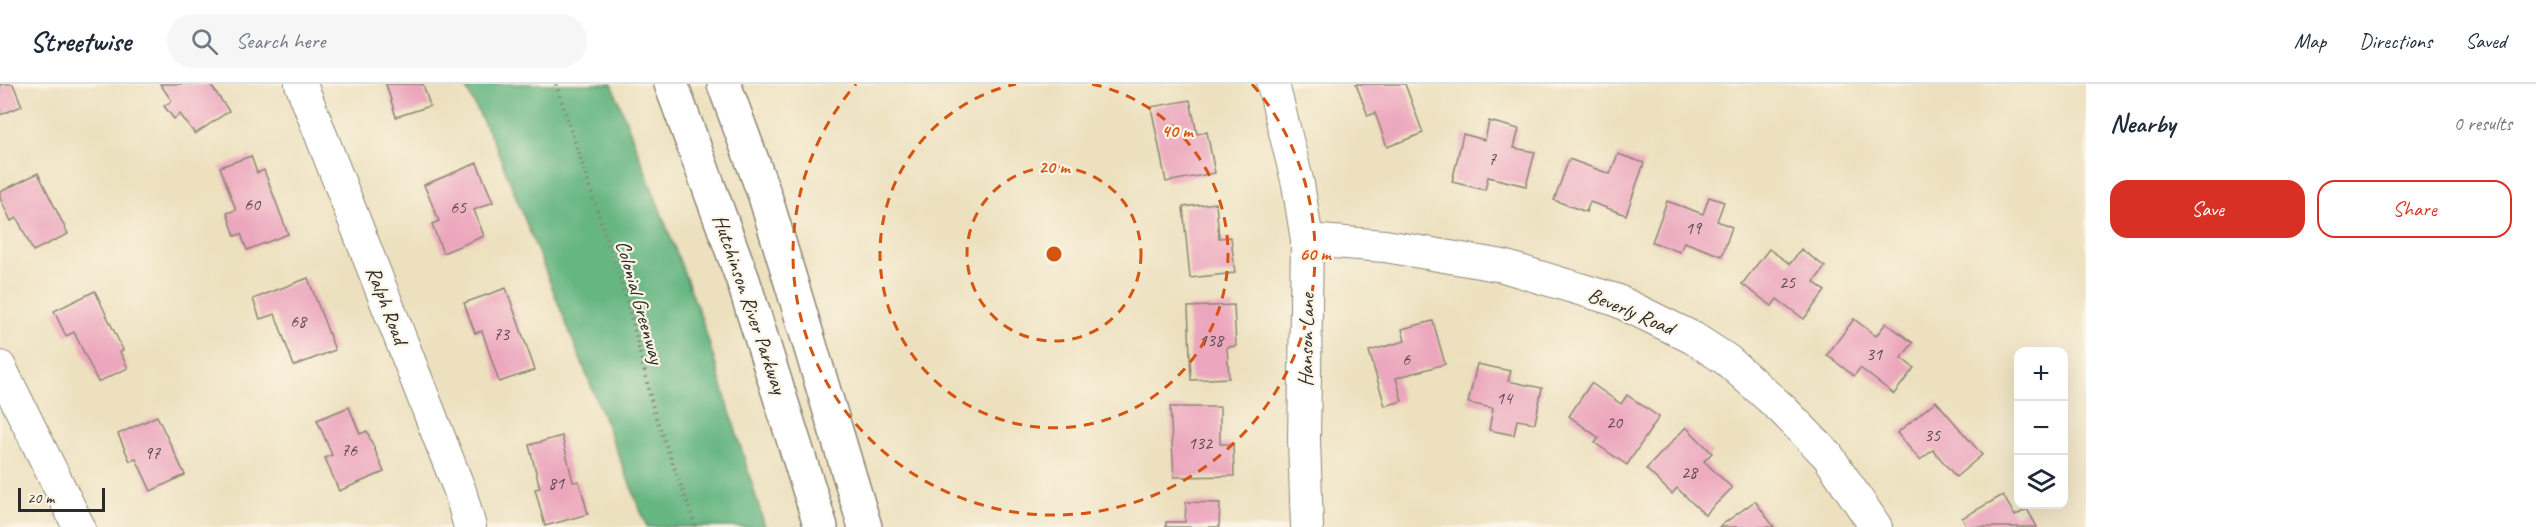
<!DOCTYPE html>
<html lang="en">
<head>
<meta charset="utf-8">
<style>
	body { margin:0; font-family:Caveat,sans-serif; background:#f6f6f7; color:#1f2937 }
	.controls { position:absolute; right:18px; bottom:18px; display:grid; overflow:hidden; border-radius:12px; box-shadow:0 6px 24px #0002 }
	.controls button { width:54px; height:54px; display:grid; place-items:center; padding:0; border:0; border-bottom:2px solid #e0e1e3; background:#fff; color:#1f2937; font:30px sans-serif }
	.scale { position:absolute; left:18px; bottom:15px; width:87px; box-sizing:border-box; padding-left:6px; border:3px solid #2b2b2b; border-top:0; font-size:16px; line-height:21px; white-space:nowrap; color:#2b2b2b; -webkit-text-stroke:4px #fcf5e5; paint-order:stroke }
	.list { margin:0; padding:0; list-style:none }
	h2 { display:flex; justify-content:space-between; align-items:center; height:78px; margin:0; padding:0 24px; font-size:26px }
	h2 small { font-size:20px; font-weight:400; color:#747a83 }
	.actions { display:flex; gap:12px; padding:18px 24px }
	.actions a { flex:1; padding:14px 0; border:2px solid #d93025; border-radius:18px; text-align:center; font-size:21px; color:#d93025 }
	.actions .main { background:#d93025; color:#fff }
	.icon { flex:none; width:33px; height:33px; fill:none; stroke:currentColor; stroke-width:2; stroke-linecap:round; stroke-linejoin:round }
	.map { position:relative; flex:none; width:2086px; height:443px; overflow:hidden }
	header { display:flex; align-items:center; gap:36px; box-sizing:border-box; height:84px; padding:0 30px; background:#fff; border-bottom:2px solid #e0e1e3 }
	header strong { font-size:28px }
	nav { display:flex; gap:33px; margin-inline-start:auto; font-size:21px }
	.search { width:420px; height:54px; background:#f6f6f7; display:flex; align-items:center; gap:15px; box-sizing:border-box; padding:0 21px; border-radius:33px; color:#747a83; font-size:22px }
	main { display:flex }
	aside { flex:1; background:#fff }
	.map>svg:first-child { display:block }
	.forest { fill:#66b682; stroke:#487056; stroke-width:1.5 }
	.building { fill:#eca7be }
	.lines { fill:none; stroke-linecap:round; stroke-linejoin:round }
	.minor-casing { stroke:#8c8674; stroke-width:34 }
	.highway-casing { stroke:#8c8674; stroke-width:36 }
	.path { stroke:#8c8674; stroke-width:4; stroke-dasharray:1.5 4.5; stroke-linecap:butt }
	.minor { stroke:#fff; stroke-width:32 }
	.highway { stroke:#fff; stroke-width:33 }
	.ring { fill:none; stroke:#d5540f; stroke-width:3; stroke-dasharray:10 8 }
	.labels { text-anchor:middle; dominant-baseline:central; stroke-width:4.5; stroke-linejoin:round; paint-order:stroke }
	.number-label { font-size:18px; fill:#5b4a50 }
	.street-label { font-size:21px; fill:#2b2b2b; stroke:#fcf5e5 }
	.centre { fill:#d5540f; stroke:#fcf5e5; stroke-width:3 }
	.ring-label { font-size:18px; text-anchor:middle; font-weight:bold; fill:#d5540f; stroke:#fcf5e5; stroke-width:4.5; stroke-linejoin:round; paint-order:stroke }
</style>
</head>
<body>
<header>
<strong>Streetwise</strong>
<div class="search"><svg class="icon" aria-label="search" viewBox="0 0 24 24"><circle cx="10" cy="10" r="6"/><path d="M15 15l6 6"/></svg>Search here</div>
<nav><a>Map</a><a>Directions</a><a>Saved</a></nav>
</header>
<main>
<div class="map">
<svg width="2086" height="443" viewBox="0 0 2086 443">
	<rect width="100%" height="100%" fill="#fcf5e5"/>
	<filter id="ink" filterUnits="userSpaceOnUse"><feTurbulence type="fractalNoise" baseFrequency=".0167" numOctaves="2"/><feDisplacementMap in="SourceGraphic" scale="12" xChannelSelector="R" yChannelSelector="G"/><feConvolveMatrix kernelMatrix="1 2 1 2 8 2 1 2 1" color-interpolation-filters="sRGB"/></filter>
	<filter id="wash" filterUnits="userSpaceOnUse"><feTurbulence type="fractalNoise" baseFrequency=".008" numOctaves="4" result="noise"/><feDisplacementMap in="SourceGraphic" scale="24" xChannelSelector="R" yChannelSelector="G"/><feGaussianBlur stdDeviation="1.35" result="paint"/><feColorMatrix in="noise" values="0 0 0 0 0 0 0 0 0 0 0 0 0 0 0 0 0 1.4 0 .05"/><feComposite in="paint" operator="in"/></filter>
	<g filter="url(#wash)">
		<rect width="100%" height="100%" fill="#ece0be"/>
		<polygon class="forest" points="464,0 612,0 702,236 765,443 647,443 497,65"/>
		<g id="blocks">
			<g class="building">
				<polygon points="0,0 13,0 22,22 0,31"/>
				<polygon points="160,0 210,0 229,27 195,50 180,30 174,35 164,22 172,17"/>
				<polygon points="386,0 423,0 430,22 396,33"/>
				<polygon points="1356,0 1405,0 1423,49 1387,63 1375,29 1368,32"/>
				<polygon points="1190,16 1197,50 1207,48 1215,89 1166,98 1151,23"/>
				<polygon points="1489,37 1519,45 1514,64 1535,68 1526,102 1488,93 1485,106 1452,98 1463,50 1485,56"/>
				<polygon points="1618,70 1644,79 1626,131 1590,118 1586,128 1554,116 1569,75 1610,90"/>
				<polygon points="251,72 257,89 264,86 288,150 247,166 241,150 235,152 227,129 236,126 220,83"/>
				<polygon points="477,79 493,118 474,126 484,152 443,169 432,140 439,137 424,101"/>
				<polygon points="38,89 68,150 33,167 17,134 11,137 0,114 0,108"/>
				<polygon points="1709,113 1724,118 1717,137 1732,143 1722,172 1684,158 1680,168 1652,158 1667,117 1703,130"/>
				<polygon points="1216,119 1219,154 1231,153 1235,189 1190,194 1183,123"/>
				<polygon points="1769,165 1790,180 1801,165 1825,183 1814,198 1825,207 1804,235 1777,215 1772,222 1742,200"/>
				<polygon points="308,194 335,266 294,282 275,230 260,235 253,215"/>
				<polygon points="506,204 535,286 499,298 482,247 475,249 464,219"/>
				<polygon points="95,207 123,266 120,268 128,284 98,298 74,248 66,252 54,227"/>
				<polygon points="1234,221 1236,262 1227,263 1229,294 1191,296 1188,223"/>
				<polygon points="1854,235 1876,252 1886,239 1913,259 1901,274 1914,284 1894,310 1860,284 1854,292 1827,271"/>
				<polygon points="1433,237 1445,280 1396,294 1402,317 1385,322 1369,267 1405,257 1402,245"/>
				<polygon points="1477,280 1511,287 1508,297 1542,304 1535,339 1517,336 1514,351 1489,346 1493,324 1468,319"/>
				<polygon points="1591,299 1621,320 1627,311 1659,333 1627,381 1595,359 1599,354 1569,332"/>
				<polygon points="1936,317 1982,371 1956,393 1933,366 1920,376 1897,349"/>
				<polygon points="349,323 360,350 367,347 384,388 339,407 325,374 332,371 317,336"/>
				<polygon points="1170,323 1220,323 1220,360 1233,360 1234,392 1174,393"/>
				<polygon points="157,332 185,391 151,407 136,375 130,377 118,350"/>
				<polygon points="1686,343 1712,369 1704,377 1732,404 1705,431 1677,404 1672,410 1646,385"/>
				<polygon points="562,352 573,398 579,397 588,430 545,442 535,405 540,404 529,361"/>
				<polygon points="2003,411 2015,432 2027,425 2037,443 1967,443 1962,434"/>
				<polygon points="1755,417 1774,443 1719,443"/>
				<polygon points="1186,418 1220,419 1219,443 1166,443 1166,438 1185,438"/>
			</g>
		</g>
	</g>
	<g filter="url(#ink)">
		<use href="#blocks" fill-opacity="0" stroke="#8c8674" stroke-width="1.5"/>
		<g class="lines">
			<g class="minor-casing">
				<g id="minor">
					<polyline points="301,0 460,407 470,443"/>
					<polyline points="1273,0 1298,100 1307,156 1304,356 1307,443"/>
					<polyline points="1307,156 1385,162 1503,182 1616,216 1693,254 1727,276 1782,325 1828,372 1876,443"/>
					<polyline points="0,283 79,443"/>
				</g>
			</g>
			<g class="highway-casing">
				<g id="highway">
					<polyline points="671,0 743,196 821,443"/>
					<polyline points="724,0 765,112 865,443"/>
				</g>
			</g>
			<polyline class="path" points="556,0 629,223 654,328 696,443"/>
			<use href="#minor" class="minor"/>
			<use href="#highway" class="highway"/>
		</g>
	</g>
	<g class="ring">
		<circle cx="1054" cy="170" r="87"/>
		<path d="M1092 0A174 174 0 1 1 1016 0"/>
		<path d="M1252 0A261 261 0 1 1 856 0"/>
	</g>
	<g class="labels">
		<g class="number-label">
			<text x="1492" y="75">7</text>
			<text x="252" y="120">60</text>
			<text x="458" y="123">65</text>
			<text x="1693" y="144">19</text>
			<text x="1787" y="198">25</text>
			<text x="298" y="237">68</text>
			<text x="501" y="250">73</text>
			<text x="1211" y="256">138</text>
			<text x="1874" y="270">31</text>
			<text x="1406" y="275">6</text>
			<text x="1504" y="314">14</text>
			<text x="1614" y="338">20</text>
			<text x="1932" y="351">35</text>
			<text x="1200" y="359">132</text>
			<text x="349" y="366">76</text>
			<text x="152" y="369">97</text>
			<text x="1689" y="388">28</text>
			<text x="556" y="399">81</text>
		</g>
		<g class="street-label">
			<text transform="translate(640 218) rotate(74)">Colonial Greenway</text>
			<text transform="translate(750 220) rotate(71)">Hutchinson River Parkway</text>
			<text transform="translate(387 221) rotate(69)">Ralph Road</text>
			<text transform="translate(1631 227) rotate(23)">Beverly Road</text>
			<text transform="translate(1306 256) rotate(-89)">Hanson Lane</text>
		</g>
	</g>
	<circle cx="1054" cy="170" r="9" class="centre"/>
	<g class="ring-label">
		<text x="1177" y="53">40 m</text>
		<text x="1054" y="89">20 m</text>
		<text x="1315" y="176">60 m</text>
	</g>
</svg>
<div class="controls">
<button>+</button>
<button>−</button>
<button><svg class="icon" aria-label="layers" viewBox="0 0 24 24"><path d="M12 4l9 5-9 5-9-5zM3 14l9 5 9-5"/></svg></button>
</div>
<div class="scale">20 m</div>
</div>
<aside>
<h2>Nearby<small>0 results</small></h2>
<ul class="list">
</ul>
<div class="actions"><a class="main">Save</a><a>Share</a></div>
</aside>
</main>
</body>
</html>
